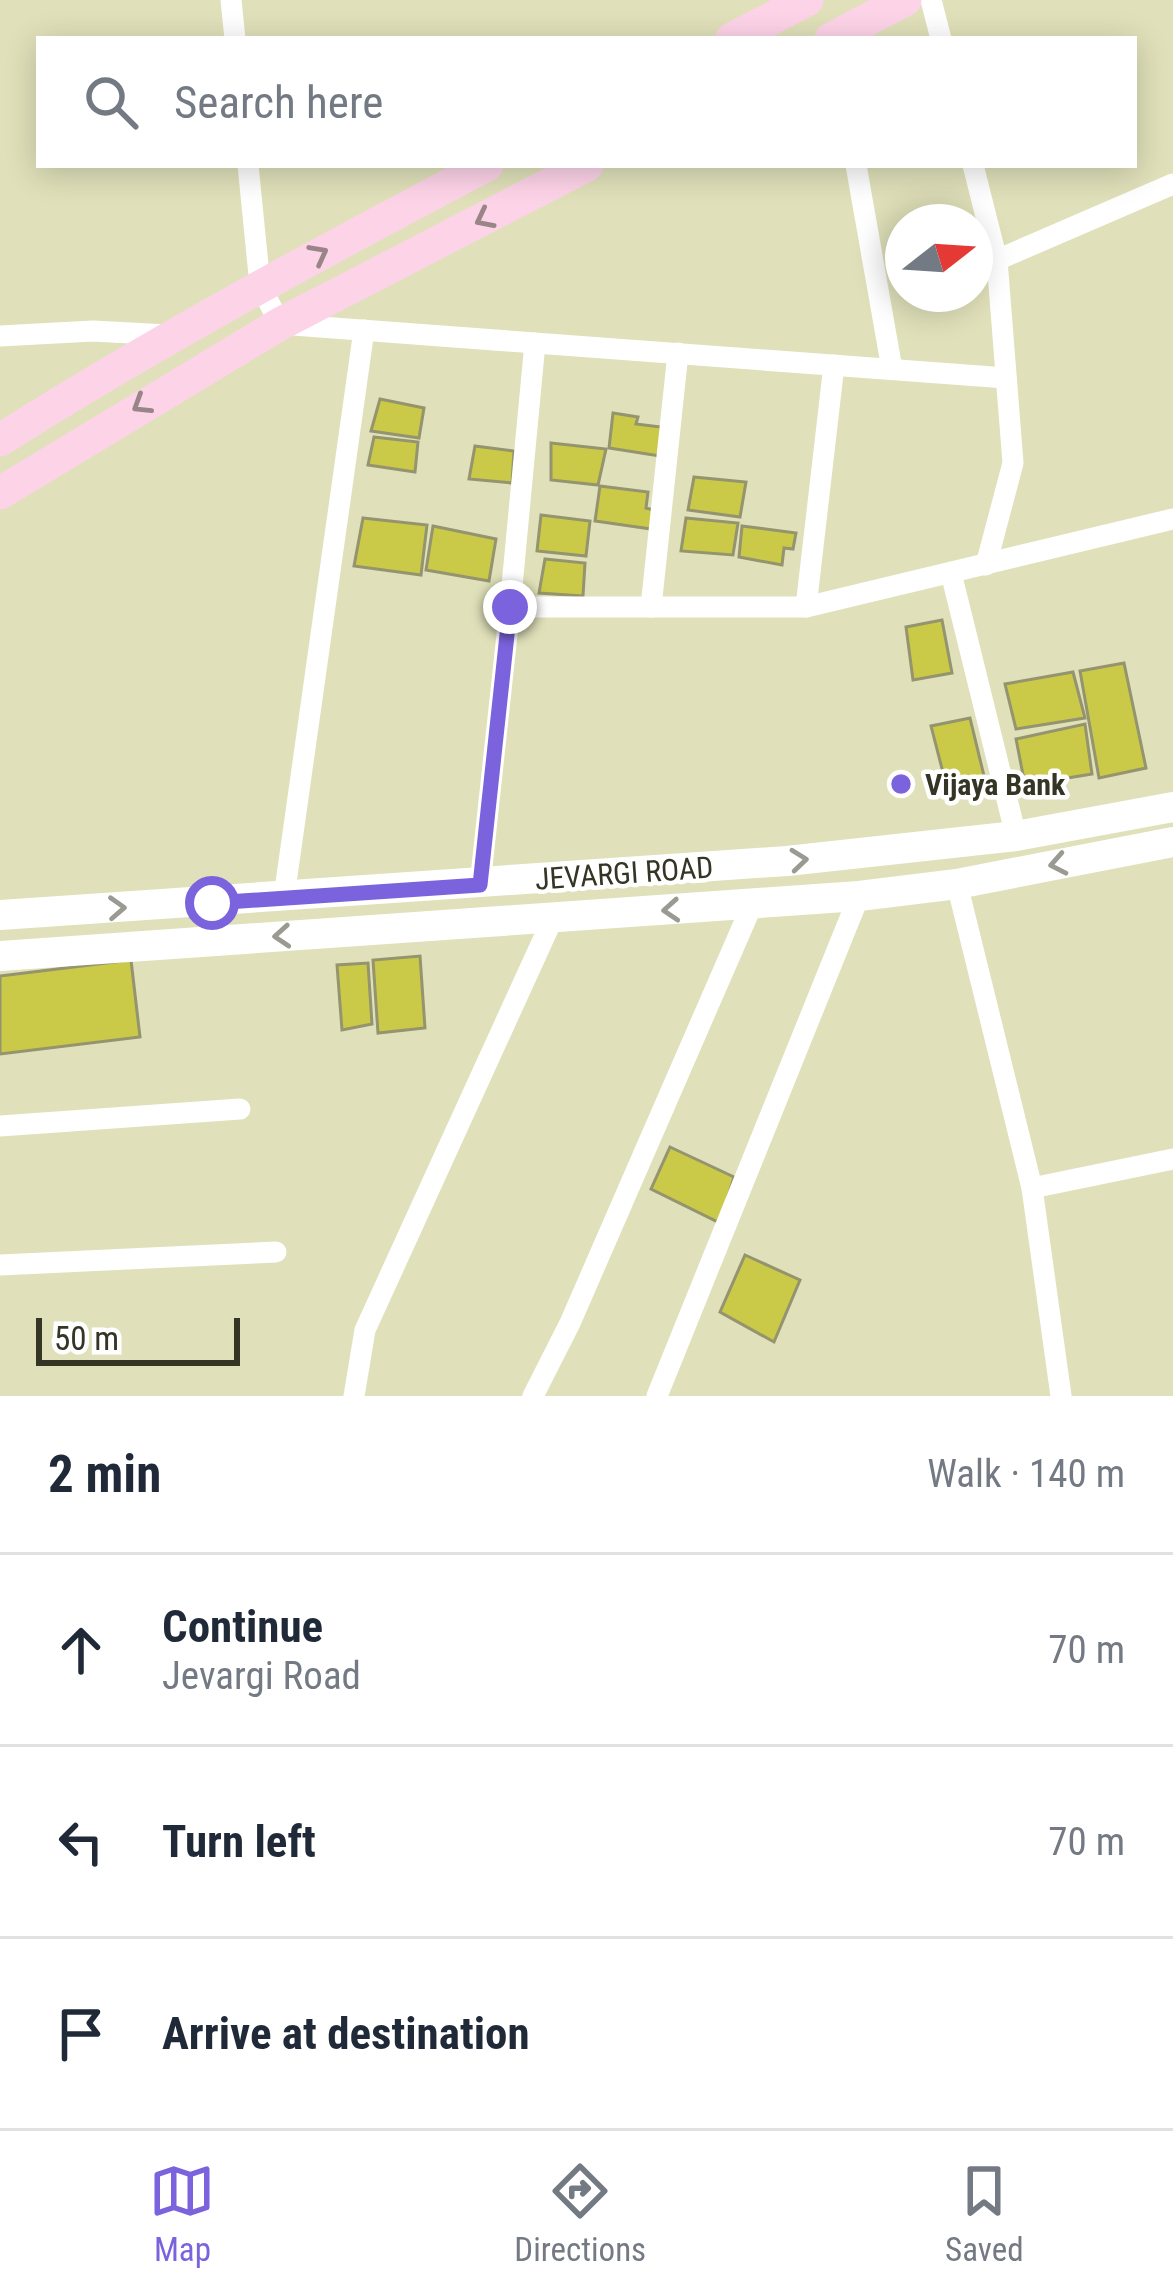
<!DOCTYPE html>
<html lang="en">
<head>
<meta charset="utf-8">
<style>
	body { margin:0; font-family:"Roboto Condensed",sans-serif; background:#f2f2f3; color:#1f2937 }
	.compass { position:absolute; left:885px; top:204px; width:108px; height:108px; border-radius:50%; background:#fff; box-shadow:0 6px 30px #0003; rotate:73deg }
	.scale { position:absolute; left:36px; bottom:30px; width:204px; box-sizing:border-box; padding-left:12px; border:6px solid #353526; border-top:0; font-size:33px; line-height:42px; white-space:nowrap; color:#353526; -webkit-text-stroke:9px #fff; paint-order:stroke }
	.stop { position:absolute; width:36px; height:36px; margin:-27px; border:9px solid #7b63de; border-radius:50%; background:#fff }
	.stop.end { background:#7b63de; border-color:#fff; box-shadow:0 3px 12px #0008 }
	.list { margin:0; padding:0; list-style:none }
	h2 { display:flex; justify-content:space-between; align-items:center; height:156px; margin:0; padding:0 48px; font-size:51px }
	h2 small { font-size:39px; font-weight:400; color:#747a83 }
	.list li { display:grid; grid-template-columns:78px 1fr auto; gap:36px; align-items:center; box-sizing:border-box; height:192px; padding:0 48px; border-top:3px solid #e0e1e3 }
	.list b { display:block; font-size:45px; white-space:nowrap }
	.list p { margin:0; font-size:39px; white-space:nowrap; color:#747a83 }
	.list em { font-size:39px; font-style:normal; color:#747a83 }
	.icon { flex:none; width:66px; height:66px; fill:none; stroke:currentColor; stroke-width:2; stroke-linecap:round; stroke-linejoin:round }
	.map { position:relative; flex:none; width:1173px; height:1396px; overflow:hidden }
	.search { position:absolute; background:#fff; box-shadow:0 6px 30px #0003; left:36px; right:36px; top:36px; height:132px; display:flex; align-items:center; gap:30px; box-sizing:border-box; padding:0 42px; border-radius:0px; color:#747a83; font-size:45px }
	.sheet { height:732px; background:#fff }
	nav { display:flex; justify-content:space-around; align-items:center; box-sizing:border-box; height:168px; border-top:3px solid #e0e1e3; background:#fff; font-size:33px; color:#747a83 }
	nav a { display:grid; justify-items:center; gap:6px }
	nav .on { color:#7b63de }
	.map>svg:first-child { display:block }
	.building { fill:#cbc948; stroke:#94946f; stroke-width:3 }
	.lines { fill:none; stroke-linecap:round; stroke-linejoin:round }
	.street { stroke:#fff; stroke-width:21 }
	.secondary { stroke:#fff; stroke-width:30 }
	.primary { stroke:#fdd3e8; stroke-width:33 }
	.oneway { stroke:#998487 }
	.oneway2 { stroke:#9a9a92 }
	.route { stroke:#7b63de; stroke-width:15 }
	.poi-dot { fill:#7b63de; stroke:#fff; stroke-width:4.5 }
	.labels { text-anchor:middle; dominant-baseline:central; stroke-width:9; stroke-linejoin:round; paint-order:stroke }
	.poi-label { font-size:30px; font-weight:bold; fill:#353526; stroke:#fff; text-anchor:start }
	.street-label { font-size:30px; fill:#353526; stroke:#fff }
</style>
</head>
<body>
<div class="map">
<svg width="1173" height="1396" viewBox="0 0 1173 1396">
	<rect width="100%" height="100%" fill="#e0e1ba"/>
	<g class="building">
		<polygon points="380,399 424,408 419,438 371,431"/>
		<polygon points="613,413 638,417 636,424 661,427 660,456 609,448"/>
		<polygon points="374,437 418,442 415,472 368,465"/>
		<polygon points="551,443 606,449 598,485 551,480"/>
		<polygon points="475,446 514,451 512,483 469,479"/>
		<polygon points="694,477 746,482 740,517 688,510"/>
		<polygon points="600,486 648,492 646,508 654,510 651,529 595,521"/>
		<polygon points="541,515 590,521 586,556 537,551"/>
		<polygon points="363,518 427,525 421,575 354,566"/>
		<polygon points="686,518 738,523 733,555 681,551"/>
		<polygon points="433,526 496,539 489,581 426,570"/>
		<polygon points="742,526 796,533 793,549 784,548 782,565 739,557"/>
		<polygon points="545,559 585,563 583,596 539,593"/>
		<polygon points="942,620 952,673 913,680 906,627"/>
		<polygon points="1124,663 1146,768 1099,778 1080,671"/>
		<polygon points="1073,672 1085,718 1016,729 1005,684"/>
		<polygon points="970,718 985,780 947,788 931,726"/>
		<polygon points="1085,724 1092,774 1025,785 1016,739"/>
		<polygon points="420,956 425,1028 378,1033 373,960"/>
		<polygon points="131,960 140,1037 0,1054 0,976"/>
		<polygon points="368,963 372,1024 342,1030 337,965"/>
		<polygon points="670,1147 734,1177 720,1223 651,1189"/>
		<polygon points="745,1255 800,1280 774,1342 720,1312"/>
	</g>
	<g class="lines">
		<g class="street">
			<polyline points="231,0 235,39"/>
			<polyline points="931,0 941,39"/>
			<polyline points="248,165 260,285 280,324 1006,378"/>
			<polyline points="856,165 892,369"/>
			<polyline points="973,165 997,260 1013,463 986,565"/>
			<polyline points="997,260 1173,184"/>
			<polyline points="0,336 93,331 167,335"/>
			<polyline points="951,573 1016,836"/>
			<polyline points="510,607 535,343"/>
			<polyline points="651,607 678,353"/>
			<polyline points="806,607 834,365"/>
			<polyline points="957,884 1032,1188 1173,1159"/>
			<polyline points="480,885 510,607 806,607 1173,519"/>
			<polyline points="284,897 364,330"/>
			<polyline points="0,1126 240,1109"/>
			<polyline points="1032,1188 1061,1396"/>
			<polyline points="0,1265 276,1252"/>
			<polyline points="354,1396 365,1330 553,918"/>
			<polyline points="533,1396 570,1323 752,905"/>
			<polyline points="657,1396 859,896"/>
		</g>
		<g class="secondary">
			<polyline points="0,915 787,861 1016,836 1173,807"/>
			<polyline points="0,956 859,896 957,884 1173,842"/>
		</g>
		<g class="primary">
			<polyline points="732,39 807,0"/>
			<polyline points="831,39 905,0"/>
			<path d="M0 440C158 340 322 252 487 165"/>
			<polyline points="0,493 280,324 587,165"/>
		</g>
	</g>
	<defs><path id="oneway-chevron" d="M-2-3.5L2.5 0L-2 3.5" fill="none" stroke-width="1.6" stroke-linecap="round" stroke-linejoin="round" transform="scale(3)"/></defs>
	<g class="oneway">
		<use href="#oneway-chevron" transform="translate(484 219) rotate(153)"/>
		<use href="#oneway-chevron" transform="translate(319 254) rotate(-28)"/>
		<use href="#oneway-chevron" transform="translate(141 405) rotate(148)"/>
	</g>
	<g class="oneway2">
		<use href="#oneway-chevron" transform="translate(799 860) rotate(-6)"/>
		<use href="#oneway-chevron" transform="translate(1058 864) rotate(169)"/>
		<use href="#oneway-chevron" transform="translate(117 908) rotate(-3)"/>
		<use href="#oneway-chevron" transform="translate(671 910) rotate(176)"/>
		<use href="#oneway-chevron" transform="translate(282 936) rotate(176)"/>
	</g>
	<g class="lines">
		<polyline class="route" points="212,903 480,885 510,607"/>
	</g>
	<circle class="poi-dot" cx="901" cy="784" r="12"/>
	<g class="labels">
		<g class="poi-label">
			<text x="925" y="784">Vijaya Bank</text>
		</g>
		<g class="street-label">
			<text transform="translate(624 873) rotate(-4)">JEVARGI ROAD</text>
		</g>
	</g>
</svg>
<svg class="compass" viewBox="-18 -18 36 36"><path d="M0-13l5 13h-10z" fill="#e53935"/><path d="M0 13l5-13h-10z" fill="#747a83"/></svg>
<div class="scale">50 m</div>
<div class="stop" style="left:212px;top:903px"></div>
<div class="stop end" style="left:510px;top:607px"></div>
<div class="search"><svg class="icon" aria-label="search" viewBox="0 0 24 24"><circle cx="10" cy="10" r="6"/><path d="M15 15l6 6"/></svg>Search here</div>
</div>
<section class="sheet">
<h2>2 min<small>Walk · 140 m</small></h2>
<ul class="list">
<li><svg class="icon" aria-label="ahead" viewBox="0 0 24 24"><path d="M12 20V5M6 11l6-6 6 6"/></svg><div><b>Continue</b><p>Jevargi Road</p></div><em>70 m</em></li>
<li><svg class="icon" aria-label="left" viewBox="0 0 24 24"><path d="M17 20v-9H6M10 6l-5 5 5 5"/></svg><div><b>Turn left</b></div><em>70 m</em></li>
<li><svg class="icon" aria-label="arrive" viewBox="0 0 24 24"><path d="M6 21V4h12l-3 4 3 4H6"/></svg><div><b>Arrive at destination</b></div></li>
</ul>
</section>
<nav>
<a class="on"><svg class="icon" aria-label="map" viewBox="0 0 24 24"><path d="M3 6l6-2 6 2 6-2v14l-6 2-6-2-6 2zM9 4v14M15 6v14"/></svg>Map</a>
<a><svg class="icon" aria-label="directions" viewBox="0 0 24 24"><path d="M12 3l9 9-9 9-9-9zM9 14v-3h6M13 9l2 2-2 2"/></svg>Directions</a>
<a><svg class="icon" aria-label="saved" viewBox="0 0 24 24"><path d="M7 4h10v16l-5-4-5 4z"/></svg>Saved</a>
</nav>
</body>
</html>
